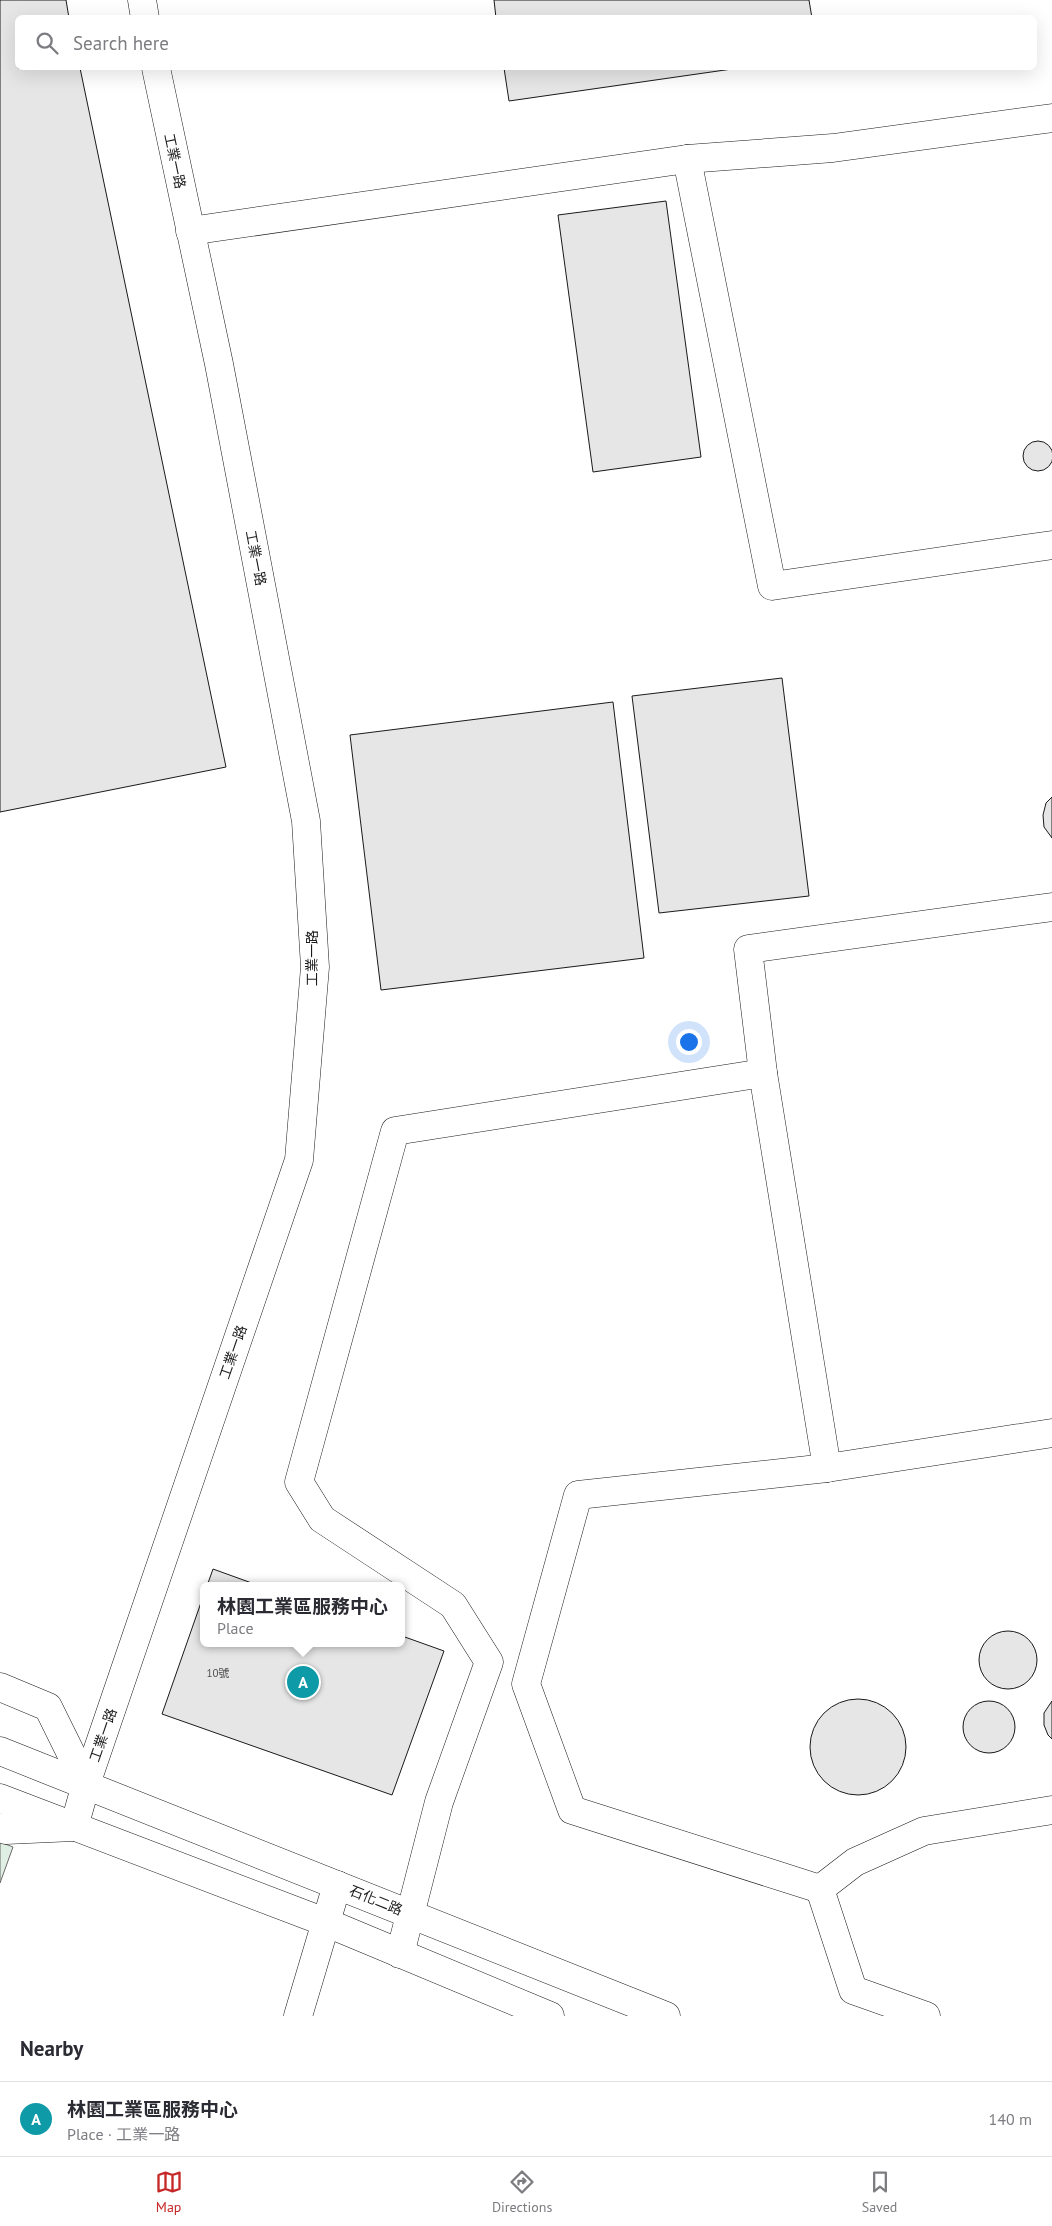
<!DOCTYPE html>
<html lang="en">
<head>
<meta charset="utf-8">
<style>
	body { margin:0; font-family:"PT Sans","Noto Sans TC",sans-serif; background:#f7f7f7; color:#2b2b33 }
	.you { position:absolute; left:688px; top:1041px; width:18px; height:18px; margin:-12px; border:4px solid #fff; border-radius:50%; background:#1a73e8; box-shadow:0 0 0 8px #1a73e833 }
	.badge { display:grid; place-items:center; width:32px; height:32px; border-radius:50%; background:#c62828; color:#fff; font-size:16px; font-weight:700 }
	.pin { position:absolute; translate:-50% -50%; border:2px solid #fff; box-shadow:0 1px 5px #0006 }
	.popup { position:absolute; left:200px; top:1582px; width:205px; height:65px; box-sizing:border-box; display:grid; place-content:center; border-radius:8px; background:#fff; filter:drop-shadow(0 1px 4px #0005); font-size:16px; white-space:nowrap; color:#7c7c81 }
	.popup b { font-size:19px; color:#2b2b33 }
	.popup::after { content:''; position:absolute; left:50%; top:100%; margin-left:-10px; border:10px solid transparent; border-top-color:#fff }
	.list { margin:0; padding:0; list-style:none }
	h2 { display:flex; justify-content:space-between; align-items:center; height:65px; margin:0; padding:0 20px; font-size:21px }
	h2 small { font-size:16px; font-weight:400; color:#7c7c81 }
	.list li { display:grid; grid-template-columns:32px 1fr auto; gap:15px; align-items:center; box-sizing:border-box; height:75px; padding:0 20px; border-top:1px solid #e1e1e2 }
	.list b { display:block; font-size:19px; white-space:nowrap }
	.list p { margin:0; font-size:16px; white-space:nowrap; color:#7c7c81 }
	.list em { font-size:16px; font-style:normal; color:#7c7c81 }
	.icon { flex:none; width:28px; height:28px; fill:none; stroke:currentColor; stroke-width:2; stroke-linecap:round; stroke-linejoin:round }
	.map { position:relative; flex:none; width:1052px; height:2016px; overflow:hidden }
	.search { position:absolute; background:#fff; box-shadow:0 5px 20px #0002; left:15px; right:15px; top:15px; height:55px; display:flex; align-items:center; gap:12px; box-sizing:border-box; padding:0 18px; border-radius:8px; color:#7c7c81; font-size:19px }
	.sheet { height:140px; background:#fff }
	nav { display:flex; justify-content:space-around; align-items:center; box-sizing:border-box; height:70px; border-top:1px solid #e1e1e2; background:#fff; font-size:14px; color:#7c7c81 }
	nav a { display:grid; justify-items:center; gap:2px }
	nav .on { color:#c62828 }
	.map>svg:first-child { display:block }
	.green { fill:#e0efe3; stroke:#6a6a6a }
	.building { fill:#e6e6e6; stroke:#1a1a1a }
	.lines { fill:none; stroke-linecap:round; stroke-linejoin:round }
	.minor-casing { stroke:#1a1a1a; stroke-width:29 }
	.major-casing { stroke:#1a1a1a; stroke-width:29 }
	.minor { stroke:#fff; stroke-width:28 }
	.major { stroke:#fff; stroke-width:28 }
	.labels { text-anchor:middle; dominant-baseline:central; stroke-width:4; stroke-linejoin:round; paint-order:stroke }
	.number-label { font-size:11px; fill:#4d4d4d }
	.street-label { font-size:14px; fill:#1a1a1a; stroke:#fff }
</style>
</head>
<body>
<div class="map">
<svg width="1052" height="2016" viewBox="0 0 1052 2016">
	<rect width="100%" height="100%" fill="#fff"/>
	<polygon class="green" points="0,1842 13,1847 0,1883"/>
	<g class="building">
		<polygon points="0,0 66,0 69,18 18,18 18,68 80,68 226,767 0,812"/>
		<polygon points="494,0 809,0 812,18 496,18"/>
		<polygon points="504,68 739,68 509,101"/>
		<polygon points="666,201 701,457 593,472 558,215"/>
		<circle cx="1038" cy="456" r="15"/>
		<polygon points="782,678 809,896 659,913 632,696"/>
		<polygon points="613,702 644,958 381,990 350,735"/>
		<polygon points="1052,797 1052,838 1044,827 1043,815 1046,803"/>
		<polygon points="213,1569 260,1586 207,1586"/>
		<polygon points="204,1594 204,1643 402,1643 402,1636 444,1651 392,1795 162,1714"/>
		<circle cx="1008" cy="1660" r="29"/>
		<circle cx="858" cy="1747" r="48"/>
		<polygon points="1052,1701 1052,1739 1048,1735 1044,1725 1044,1713"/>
		<circle cx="989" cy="1727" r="26"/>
	</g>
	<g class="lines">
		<g class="minor-casing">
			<g id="minor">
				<polyline points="142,0 145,18"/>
				<polyline points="687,159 772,586 1052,545"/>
				<polyline points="190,231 687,159 833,148 1052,118"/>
				<polyline points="827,1468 763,1073 748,949 1052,907"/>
				<polyline points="0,1687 48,1707 86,1784"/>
				<polyline points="0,1827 6,1830 74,1827 86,1784 299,1160 315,967 306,821 219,364 156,68"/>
				<polyline points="820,1889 572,1810 526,1684 578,1495 827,1468 1052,1433"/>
				<polyline points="400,1954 439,1802 489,1662 453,1605 322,1519 299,1482 395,1131 763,1073"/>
				<polyline points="298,2016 337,1885"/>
				<polyline points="926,2016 853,1990 820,1889 855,1862 924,1831 1052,1810"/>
			</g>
		</g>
		<g class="major-casing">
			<g id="major">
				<polyline points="0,1751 666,2016"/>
				<polyline points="0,1798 325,1922 550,2016"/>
			</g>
		</g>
		<use href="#minor" class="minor"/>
		<use href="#major" class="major"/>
	</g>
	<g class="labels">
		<g class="number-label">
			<text x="218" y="1673">10號</text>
		</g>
		<g class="street-label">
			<text transform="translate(175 161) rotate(78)">工業一路</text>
			<text transform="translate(256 558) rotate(79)">工業一路</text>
			<text transform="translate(312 958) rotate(-90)">工業一路</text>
			<text transform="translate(233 1352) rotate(-71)">工業一路</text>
			<text transform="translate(103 1735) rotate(-71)">工業一路</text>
			<text transform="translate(376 1900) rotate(22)">石化二路</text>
		</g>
	</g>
</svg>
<div class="you"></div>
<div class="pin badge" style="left:303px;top:1682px;background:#0f9aa8">A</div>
<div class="popup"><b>林園工業區服務中心</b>Place</div>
<div class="search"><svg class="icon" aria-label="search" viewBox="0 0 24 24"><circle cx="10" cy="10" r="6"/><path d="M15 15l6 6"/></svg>Search here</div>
</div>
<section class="sheet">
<h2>Nearby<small></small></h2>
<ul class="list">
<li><span class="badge" style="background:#0f9aa8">A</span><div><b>林園工業區服務中心</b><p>Place · 工業一路</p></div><em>140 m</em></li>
</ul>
</section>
<nav>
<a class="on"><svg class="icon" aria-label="map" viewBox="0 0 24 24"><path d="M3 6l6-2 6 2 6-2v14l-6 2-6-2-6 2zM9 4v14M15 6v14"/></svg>Map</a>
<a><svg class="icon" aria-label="directions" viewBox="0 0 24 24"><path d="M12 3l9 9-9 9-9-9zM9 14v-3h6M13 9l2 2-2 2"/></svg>Directions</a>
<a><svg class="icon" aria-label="saved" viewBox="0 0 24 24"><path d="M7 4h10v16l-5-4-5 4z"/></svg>Saved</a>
</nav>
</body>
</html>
